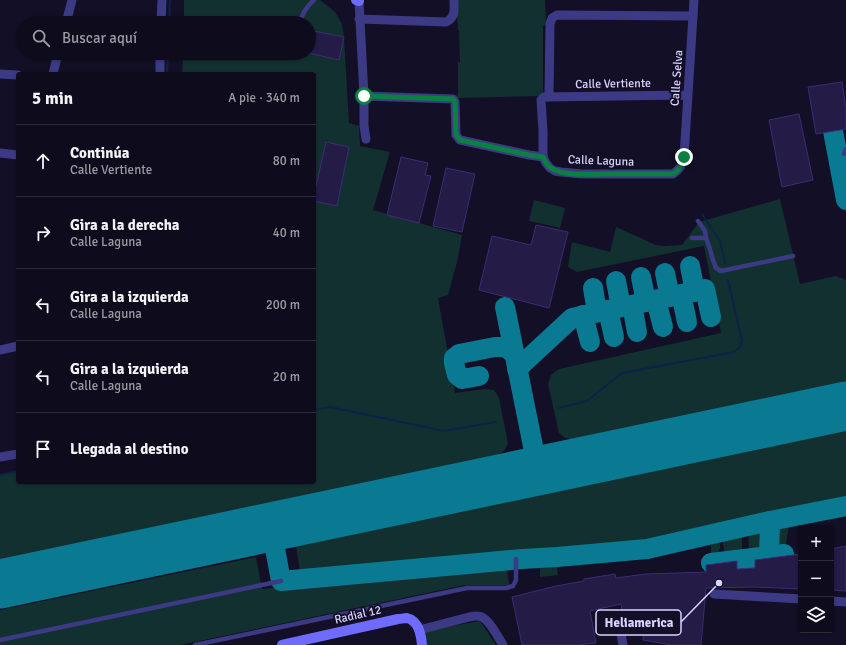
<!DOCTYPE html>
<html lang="es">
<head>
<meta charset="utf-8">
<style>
	body { margin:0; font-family:Signika,sans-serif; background:#1c1929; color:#f1f3f6 }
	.controls { position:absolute; right:12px; bottom:12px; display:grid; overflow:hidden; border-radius:4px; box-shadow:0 1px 3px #0004 }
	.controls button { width:36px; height:36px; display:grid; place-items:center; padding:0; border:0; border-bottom:1px solid #2e2b3b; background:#0e0b1c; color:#f1f3f6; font:20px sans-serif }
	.stop { position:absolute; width:12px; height:12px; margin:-9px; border:3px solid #0b8043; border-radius:50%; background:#fff }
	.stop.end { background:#0b8043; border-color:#fff; box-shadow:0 1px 4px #0008 }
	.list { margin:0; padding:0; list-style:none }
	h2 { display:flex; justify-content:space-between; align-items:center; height:52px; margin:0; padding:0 16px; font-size:17px }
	h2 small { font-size:13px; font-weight:400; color:#9b9ba3 }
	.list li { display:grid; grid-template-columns:26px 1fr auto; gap:12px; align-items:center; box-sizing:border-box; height:72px; padding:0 16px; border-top:1px solid #2e2b3b }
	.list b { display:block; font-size:15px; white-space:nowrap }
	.list p { margin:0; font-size:13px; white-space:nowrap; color:#9b9ba3 }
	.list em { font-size:13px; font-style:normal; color:#9b9ba3 }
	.icon { flex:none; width:22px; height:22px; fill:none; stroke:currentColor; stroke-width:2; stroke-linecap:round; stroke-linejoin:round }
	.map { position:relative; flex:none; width:846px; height:645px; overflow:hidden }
	.search { position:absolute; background:#0e0b1c; box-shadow:0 1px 3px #0004; left:16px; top:16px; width:300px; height:44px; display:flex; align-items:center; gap:10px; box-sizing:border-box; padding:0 14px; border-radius:22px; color:#9b9ba3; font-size:15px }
	.panel { position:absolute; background:#0e0b1c; box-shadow:0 1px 3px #0004; left:16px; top:72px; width:300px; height:412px; border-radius:4px }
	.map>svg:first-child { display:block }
	.green { fill:#12302f }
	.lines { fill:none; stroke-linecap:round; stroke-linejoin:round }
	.stream { stroke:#0c2248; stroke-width:2 }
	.taxiway { stroke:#0a7a92; stroke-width:20 }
	.runway { stroke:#0a7a92; stroke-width:49 }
	.building { fill:#241b47; stroke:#3b2d73 }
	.lane { stroke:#3d3a85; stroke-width:4.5 }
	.street { stroke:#3d3a85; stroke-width:9 }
	.secondary { stroke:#6f6bff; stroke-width:10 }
	.route { stroke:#0b8043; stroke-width:5 }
	.labels { text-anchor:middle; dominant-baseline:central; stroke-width:4; stroke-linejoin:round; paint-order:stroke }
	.street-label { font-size:12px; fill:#d9d4ff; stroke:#130f26 }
	.leader { fill:none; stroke:#d9d4ff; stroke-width:1.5 }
	.callout-dot { fill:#d9d4ff; stroke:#130f26; stroke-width:1.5 }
	.callout { fill:#130f26; stroke:#d9d4ff; stroke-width:1.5 }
	.callout-label { font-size:13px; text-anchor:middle; font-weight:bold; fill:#d9d4ff }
</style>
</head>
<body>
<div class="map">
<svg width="846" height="645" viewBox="0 0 846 645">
	<rect width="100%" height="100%" fill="#130f26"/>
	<g class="green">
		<polygon points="184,0 320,0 335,12 342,24 344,37 349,123 359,126 360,146 390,152 373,210 462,235 457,262 448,295 438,298 455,393 484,389 494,390 499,398 508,443 504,451 495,458 0,561 0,475 18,471 18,482 314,482 314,74 182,74 183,53 309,53 309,23 184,23"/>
		<polygon points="456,0 545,0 546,24 543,26 543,93 539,96 456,98 458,94 458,62 460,62 459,31 458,30"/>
		<polygon points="780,199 800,284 836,276 846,280 846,383 575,440 565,438 559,433 548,384 551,375 559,369 721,333 704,246 577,272 568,267 572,242 610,252 616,227 656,245 665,246 682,245 699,222"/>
		<polygon points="534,200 565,208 560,228 529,221"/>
		<path d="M846 423V499C805 508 764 516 723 525 688 533 653 543 617 545L300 572 296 546Z"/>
		<polygon points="789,525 785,551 776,552 773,548 774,528"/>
		<polygon points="764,529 764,551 757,554 749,555 748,532"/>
		<polygon points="742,535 742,556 725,557 723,543 724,537"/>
		<polygon points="716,542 720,544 720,549 719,549 720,560 711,561 711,543"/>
		<polygon points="256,557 262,589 507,567 509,585 465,585 180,645 0,645 0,610"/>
		<polygon points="556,561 558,575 540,577 540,562"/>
		<polygon points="480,621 496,645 426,645 423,631"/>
	</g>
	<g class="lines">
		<g class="stream">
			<polyline points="169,23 170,0"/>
			<polyline points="167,74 168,53"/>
			<polyline points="702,214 720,241 725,263"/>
			<polyline points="559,408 587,401 622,373 734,352 739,348 742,341 728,280"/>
			<polyline points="314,410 330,407 444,431 496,422"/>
			<polyline points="0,475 18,471"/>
		</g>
		<g class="taxiway">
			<polyline points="833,131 846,200"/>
			<polyline points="690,266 695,292"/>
			<polyline points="665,273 670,297"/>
			<polyline points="641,277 646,302"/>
			<polyline points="616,281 621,307"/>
			<polyline points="593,288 597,312"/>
			<polyline points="681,294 687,322"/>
			<polyline points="656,300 663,327"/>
			<polyline points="632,305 637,332"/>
			<polyline points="505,307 538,471"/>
			<polyline points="608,310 614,337"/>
			<polyline points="583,315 590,342"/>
			<polyline points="517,369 572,318 705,289 711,317"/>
			<polyline points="479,376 462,379 457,375 454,363 454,358 459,354 495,347 503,347 508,349 515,355"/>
			<polyline points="271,527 281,581 522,559 557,557 647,549 770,521 846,506"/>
			<polyline points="769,557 770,521"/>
			<polyline points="711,563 784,554"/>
		</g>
		<polyline class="runway" points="0,584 846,406"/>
	</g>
	<g class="building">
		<polygon points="309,30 344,37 339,60 309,53"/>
		<polygon points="842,82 846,108 846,129 816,134 808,87"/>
		<polygon points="799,114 813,180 782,187 769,120"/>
		<polygon points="326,142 349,147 337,206 314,201 314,195"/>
		<polygon points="401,157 428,163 425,175 431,176 419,223 387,215"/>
		<polygon points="446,168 475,174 462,232 433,226"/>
		<polygon points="536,225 568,232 549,308 479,290 492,236 531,245"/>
		<polygon points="846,546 846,591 831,590 831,549"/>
		<polygon points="801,554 801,589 754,587 706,588 701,645 672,645 643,640 645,611 622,611 621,604 590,611 596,643 578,645 522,645 512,597 556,586 584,581 584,579 615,574 616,578 646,574 706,572 706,565 737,561 737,569 755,568 755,560"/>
	</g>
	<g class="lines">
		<g class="lane">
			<path d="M300 23C302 13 306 7 314 0"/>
			<polyline points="292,56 293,53"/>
			<polyline points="844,154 846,149"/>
			<polyline points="698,221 705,231 706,238 710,249 713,260 716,268 721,271 793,256"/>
			<polyline points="692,238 706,238"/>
			<polyline points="0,640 281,581"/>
			<polyline points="195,645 467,588 506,588 513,586 516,580 516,559"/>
		</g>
		<g class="street">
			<polyline points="359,1 364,96 364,126 366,139"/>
			<path d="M359 19 446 22C456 17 454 10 454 0"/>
			<polyline points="66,23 72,0"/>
			<polyline points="161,23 162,0"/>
			<polyline points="0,74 18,75"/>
			<polyline points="53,74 58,53"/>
			<polyline points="160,74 160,53"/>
			<path d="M688 95 544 97 541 100 543 131V157L546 163 550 168 555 171 561 172 582 174H673C679 170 683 165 684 157L694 0"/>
			<polyline points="364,96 453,99 455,102 456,135 460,140 529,155 543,157"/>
			<polyline points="549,97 550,24 552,18 557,15 693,16"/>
			<polyline points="0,153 18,155"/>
			<polyline points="0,350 18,346"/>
			<polyline points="0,457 18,454"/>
			<polyline points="714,594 801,599"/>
			<polyline points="831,601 846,602"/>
			<polyline points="619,622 623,645"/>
			<path d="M419 630 469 617C473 616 478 615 482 617 490 621 498 637 503 645"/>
		</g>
		<g class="secondary">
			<polyline points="356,0 359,1 359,0"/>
			<path d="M282 645 398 619C401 619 405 618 407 618 419 621 421 635 422 645"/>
		</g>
	</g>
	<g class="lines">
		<path class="route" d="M364 96 453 99 455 102 456 135 460 140 529 155 543 157C546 163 548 168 555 170 569 176 589 174 604 174 627 174 650 174 673 174 679 170 683 165 684 157"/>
	</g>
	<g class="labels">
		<g class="street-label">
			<text transform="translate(677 78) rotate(-86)">Calle Selva</text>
			<text transform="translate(613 84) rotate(-1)">Calle Vertiente</text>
			<text transform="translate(601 161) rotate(2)">Calle Laguna</text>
			<text transform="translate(358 615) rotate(-13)">Radial 12</text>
		</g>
	</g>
	<path class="leader" d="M719 583L681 622"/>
	<circle class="callout-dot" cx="719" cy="583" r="4"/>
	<rect class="callout" x="596" y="610" width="85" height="25" rx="4"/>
	<g class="callout-label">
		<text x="639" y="627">Heliamerica</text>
	</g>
</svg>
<div class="controls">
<button>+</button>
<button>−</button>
<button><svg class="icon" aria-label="layers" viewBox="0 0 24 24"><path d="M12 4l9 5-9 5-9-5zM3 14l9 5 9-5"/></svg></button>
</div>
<div class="stop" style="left:364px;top:96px"></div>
<div class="stop end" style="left:684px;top:157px"></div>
<div class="search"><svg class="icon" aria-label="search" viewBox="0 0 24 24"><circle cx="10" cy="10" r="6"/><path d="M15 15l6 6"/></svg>Buscar aquí</div>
<section class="panel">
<h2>5 min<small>A pie · 340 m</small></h2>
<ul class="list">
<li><svg class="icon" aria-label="ahead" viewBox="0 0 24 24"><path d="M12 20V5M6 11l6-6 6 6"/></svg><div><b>Continúa</b><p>Calle Vertiente</p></div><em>80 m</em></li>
<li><svg class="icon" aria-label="right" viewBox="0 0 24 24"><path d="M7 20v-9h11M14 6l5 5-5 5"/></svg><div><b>Gira a la derecha</b><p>Calle Laguna</p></div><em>40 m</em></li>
<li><svg class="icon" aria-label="left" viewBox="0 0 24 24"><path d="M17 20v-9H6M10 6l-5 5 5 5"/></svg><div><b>Gira a la izquierda</b><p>Calle Laguna</p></div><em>200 m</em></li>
<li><svg class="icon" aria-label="left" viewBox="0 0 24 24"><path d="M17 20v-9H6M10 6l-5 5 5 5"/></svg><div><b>Gira a la izquierda</b><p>Calle Laguna</p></div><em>20 m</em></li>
<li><svg class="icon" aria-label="arrive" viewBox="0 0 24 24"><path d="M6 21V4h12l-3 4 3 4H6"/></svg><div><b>Llegada al destino</b></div></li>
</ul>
</section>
</div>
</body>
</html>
